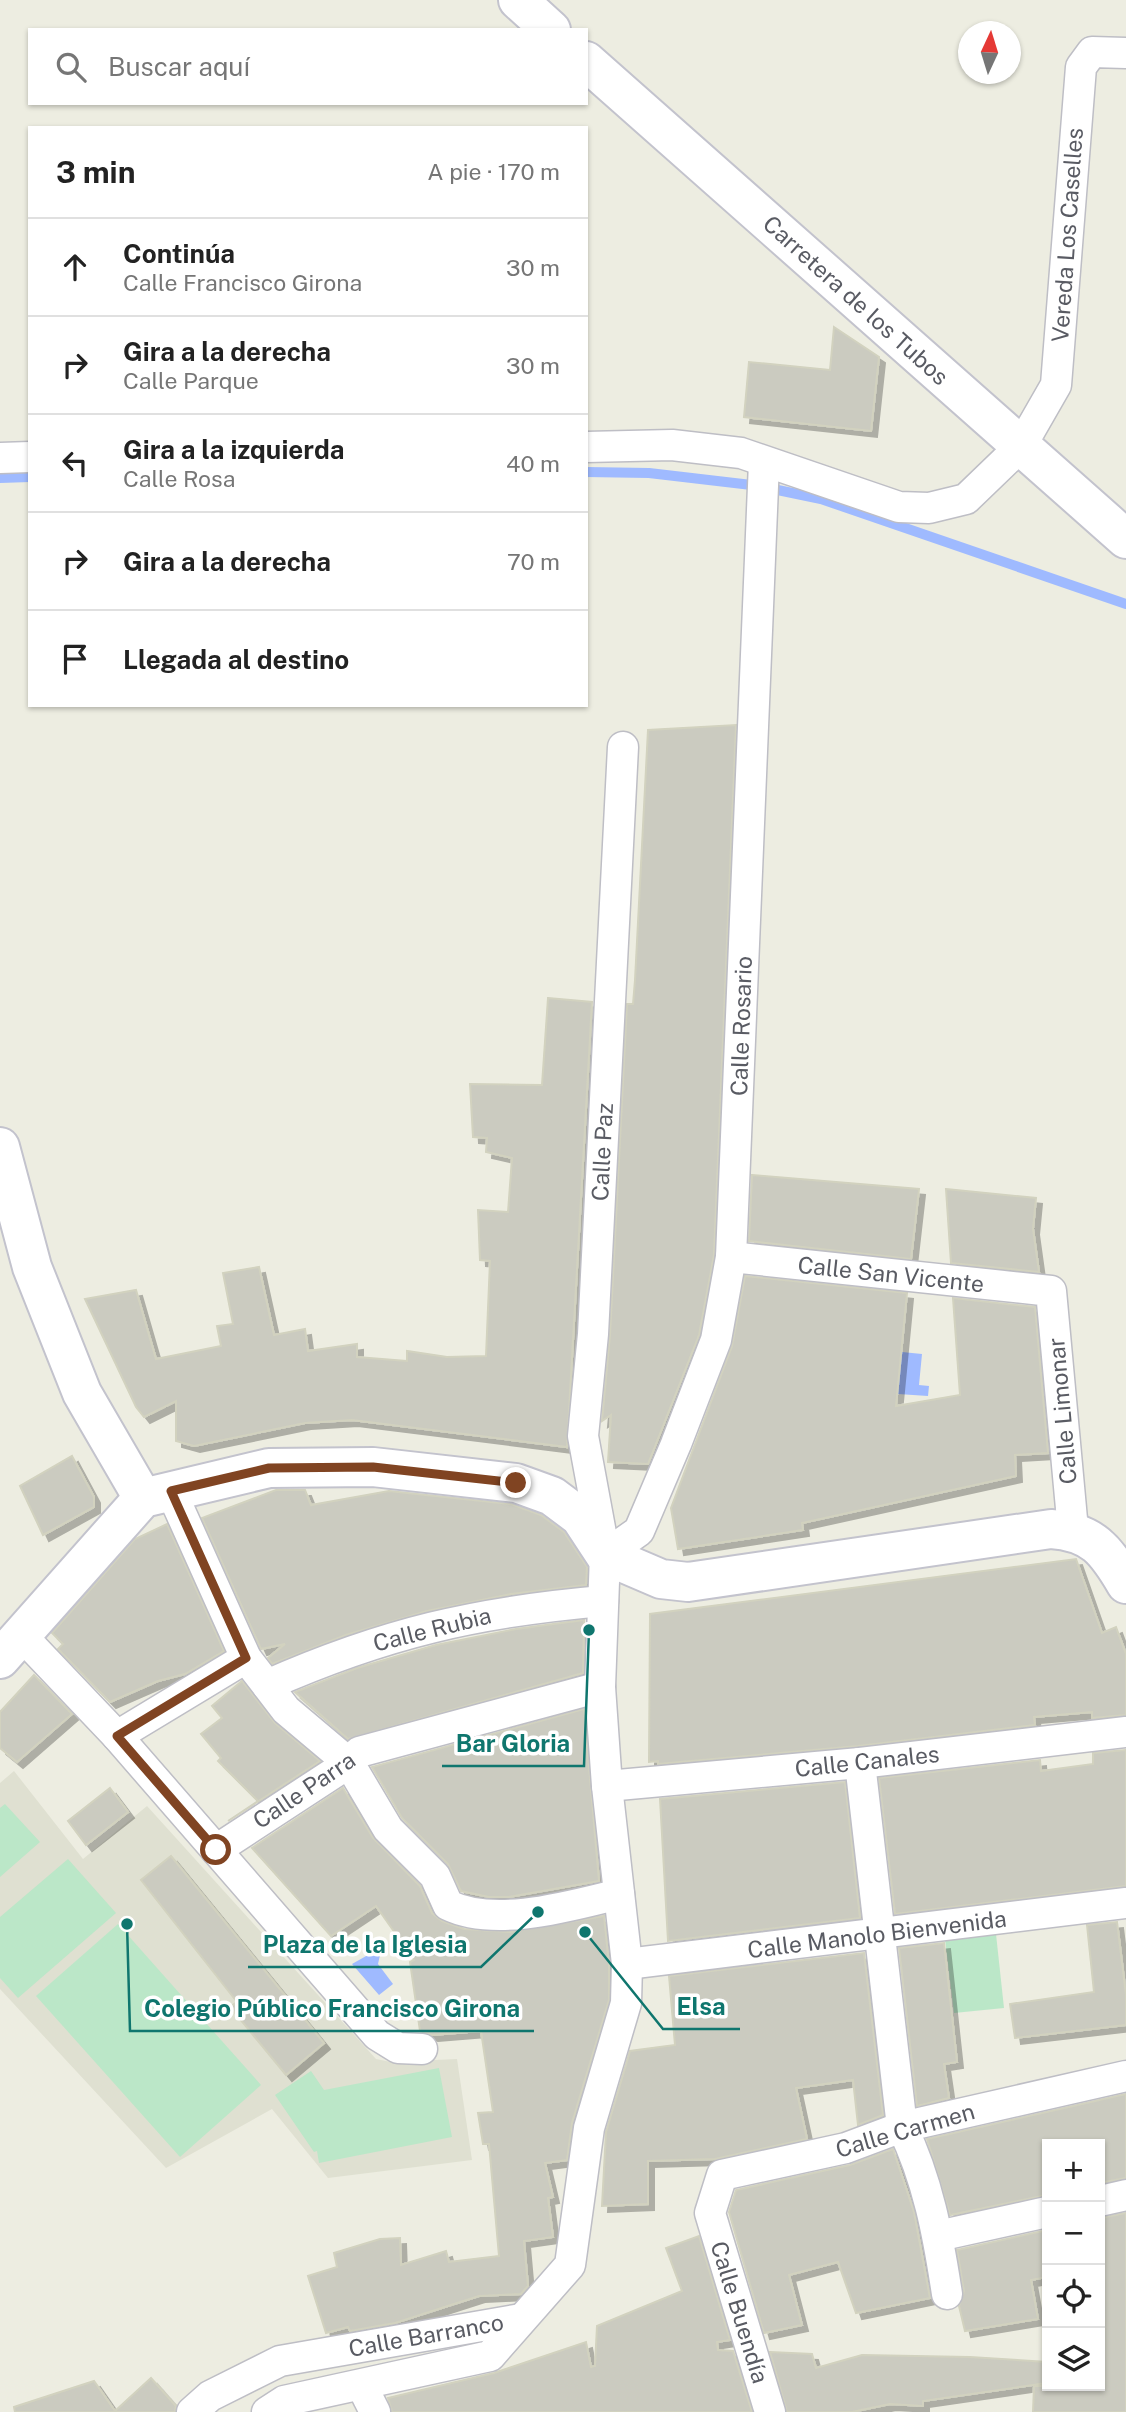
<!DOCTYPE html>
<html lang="es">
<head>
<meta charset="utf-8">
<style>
	body { margin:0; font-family:"Public Sans",sans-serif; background:#f6f6f6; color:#222 }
	.controls { position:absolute; right:21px; bottom:21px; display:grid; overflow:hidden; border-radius:0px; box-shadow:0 2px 5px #0004 }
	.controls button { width:63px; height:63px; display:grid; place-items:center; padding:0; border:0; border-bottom:2px solid #e0e0e0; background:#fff; color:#222; font:35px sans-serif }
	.compass { position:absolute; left:958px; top:21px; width:63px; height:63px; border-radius:50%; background:#fff; box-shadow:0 2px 5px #0004; rotate:4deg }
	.stop { position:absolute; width:21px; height:21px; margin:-16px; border:5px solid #804422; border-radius:50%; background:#fff }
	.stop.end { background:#804422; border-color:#fff; box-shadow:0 2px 7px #0008 }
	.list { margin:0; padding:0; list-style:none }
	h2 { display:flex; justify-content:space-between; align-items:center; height:91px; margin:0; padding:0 28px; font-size:30px }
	h2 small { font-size:23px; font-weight:400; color:#767676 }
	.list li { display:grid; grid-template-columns:46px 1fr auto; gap:21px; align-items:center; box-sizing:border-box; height:98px; padding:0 28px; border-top:2px solid #e0e0e0 }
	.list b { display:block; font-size:26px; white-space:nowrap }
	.list p { margin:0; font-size:23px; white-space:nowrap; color:#767676 }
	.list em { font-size:23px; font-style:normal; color:#767676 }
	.icon { flex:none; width:38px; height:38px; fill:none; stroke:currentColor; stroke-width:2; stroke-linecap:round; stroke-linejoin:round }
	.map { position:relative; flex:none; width:1126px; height:2412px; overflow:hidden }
	.search { position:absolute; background:#fff; box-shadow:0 2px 5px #0004; left:28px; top:28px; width:560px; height:77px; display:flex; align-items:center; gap:18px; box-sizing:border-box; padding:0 24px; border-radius:0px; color:#767676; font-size:26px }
	.panel { position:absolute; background:#fff; box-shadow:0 2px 5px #0004; left:28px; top:126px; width:560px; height:581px; border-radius:0px }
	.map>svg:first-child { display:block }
	.education { fill:#dfe0d1 }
	.green { fill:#bbe7c8 }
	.water { fill:#9fbaff }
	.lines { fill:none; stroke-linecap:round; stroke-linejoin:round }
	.stream { stroke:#9fbaff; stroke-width:10 }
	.building { fill:#cbcbc0; stroke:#d2d2bf; stroke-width:2; filter:url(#shadow) }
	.street-casing { stroke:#bebec5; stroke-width:33 }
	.secondary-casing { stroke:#c3c3cd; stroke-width:42 }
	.street { stroke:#fff; stroke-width:30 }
	.secondary { stroke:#fff; stroke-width:38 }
	.route { stroke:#804422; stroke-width:9 }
	.labels { text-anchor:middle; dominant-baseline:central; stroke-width:7; stroke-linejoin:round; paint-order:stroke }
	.street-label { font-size:23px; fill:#595b63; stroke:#fff }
	.leader { fill:none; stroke:#0f766e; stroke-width:2.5 }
	.callout-dot { fill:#0f766e; stroke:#fff; stroke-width:2.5 }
	.callout-label { font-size:24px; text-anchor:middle; font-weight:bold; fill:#0f766e; stroke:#fff; stroke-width:7; stroke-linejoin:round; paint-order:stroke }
</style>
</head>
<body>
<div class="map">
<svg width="1126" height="2412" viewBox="0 0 1126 2412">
	<defs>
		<filter id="shadow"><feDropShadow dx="6" dy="6" stdDeviation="0" flood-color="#0004"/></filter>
	</defs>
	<rect width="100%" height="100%" fill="#edede1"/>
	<polygon class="education" points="14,1771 83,1859 147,1806 376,2059 391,2062 457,2059 472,2160 328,2178 272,2109 166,2168 0,1989 0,1783"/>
	<g class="green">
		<polygon points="5,1804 40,1842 0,1877 0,1808"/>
		<polygon points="68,1859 116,1913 18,1998 0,1978 0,1917"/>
		<polygon points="118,1924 261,2085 180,2157 36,1996"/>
		<polygon points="996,1934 1004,2008 954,2013 945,1939"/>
		<polygon points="439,2068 452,2137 319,2163 317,2151 314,2152 275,2095 311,2071 324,2090"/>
	</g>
	<g class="water">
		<polygon points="902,1352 922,1354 919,1385 929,1386 928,1396 898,1394"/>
		<polygon points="375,1951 380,1955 378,1964 393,1984 379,1995 352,1964"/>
	</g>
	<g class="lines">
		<g class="stream">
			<polyline points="586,472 649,473 760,486"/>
			<polyline points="0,478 30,477"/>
			<polyline points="768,488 821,499 1126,604"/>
		</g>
	</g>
	<g class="building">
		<polygon points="834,327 879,357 871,431 744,417 749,362 830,370"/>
		<polygon points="736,725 714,1255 699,1335 648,1464 608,1462 611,1415 602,1421 610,1335 627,1004 633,1004 635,980 648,730"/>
		<polygon points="548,998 592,1002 567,1447 352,1420 305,1423 194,1446 176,1441 176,1401 144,1417 136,1407 85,1299 136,1290 156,1359 221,1346 217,1326 233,1324 223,1273 259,1267 274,1335 305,1329 308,1351 357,1344 357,1357 407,1361 407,1351 447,1357 486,1356 490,1261 480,1260 478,1210 508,1212 512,1158 486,1152 487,1138 473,1137 470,1084 542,1085"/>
		<polygon points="752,1175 919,1189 911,1259 749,1241"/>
		<polygon points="946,1189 1036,1198 1033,1229 1039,1272 951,1263"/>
		<polygon points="745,1276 907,1293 896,1406 960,1395 953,1298 1035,1307 1048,1453 1015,1455 1016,1476 802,1523 803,1530 678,1549 671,1508 732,1346"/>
		<polygon points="72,1456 94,1497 94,1507 43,1535 20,1486"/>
		<polygon points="276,1490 305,1490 311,1505 389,1491 511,1504 541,1515 564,1532 587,1567 586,1585 511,1594 427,1611 346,1635 272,1664 268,1658 285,1644 261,1649 202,1518"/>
		<polygon points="167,1524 224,1651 185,1674 158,1681 110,1702 58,1649 63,1644 52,1633 135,1539"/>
		<polygon points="1076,1559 1102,1633 1116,1627 1126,1654 1126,1715 1092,1718 1092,1712 1034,1717 1035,1725 858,1746 658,1764 658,1761 649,1762 650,1614"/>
		<polygon points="584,1620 583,1673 348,1739 295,1692 357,1668 436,1645 516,1629"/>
		<polygon points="34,1675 72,1714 17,1762 0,1748 0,1712"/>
		<polygon points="242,1681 275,1723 320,1761 228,1821 258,1801 218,1761 221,1758 201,1734 222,1718 212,1706"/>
		<polygon points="584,1709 599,1881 509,1897 489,1897 461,1891 448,1864 402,1818 372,1767"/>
		<polygon points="1126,1750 1126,1886 895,1914 879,1778 1040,1760 1041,1771 1093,1764 1093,1753"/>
		<polygon points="845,1782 860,1918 668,1941 660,1799"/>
		<polygon points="110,1788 128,1812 86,1845 68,1821"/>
		<polygon points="343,1788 373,1838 420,1886 432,1913 442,1921 464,1929 510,1932 604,1916 609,1965 609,2000 572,2123 567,2160 545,2163 553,2197 548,2198 553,2237 524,2241 528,2286 521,2294 479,2296 395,2323 350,2331 348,2327 326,2333 308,2276 337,2267 334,2253 380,2239 400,2238 401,2265 446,2251 449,2262 499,2256 489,2144 483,2144 478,2113 493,2112 481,2031 432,2035 420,2031 410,1962 414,1960 376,1906 331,1936 252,1848"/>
		<polygon points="171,1856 324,2043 286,2075 230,2007 237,2002 141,1880"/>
		<polygon points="1117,1922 1126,1995 1126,2025 1015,2038 1010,2004 1094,1992 1087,1925"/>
		<polygon points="944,1943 957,2062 944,2064 949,2098 917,2106 899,1948"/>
		<polygon points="864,1953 883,2115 858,2125 853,2080 796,2088 807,2139 715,2159 648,2161 648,2204 602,2206 606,2132 630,2051 675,2045 669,1976"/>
		<polygon points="1126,2094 1126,2178 1100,2183 1100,2144 1047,2144 1047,2195 950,2215 927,2139"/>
		<polygon points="893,2149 914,2212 930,2298 856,2313 838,2262 789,2275 802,2325 764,2333 729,2212 736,2190 850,2165"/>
		<polygon points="1126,2213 1126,2412 1033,2412 1034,2386 1100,2386 1100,2218"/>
		<polygon points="1047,2230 1047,2277 1031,2280 1038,2319 965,2331 959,2306 964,2291 957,2250"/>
		<polygon points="699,2236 730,2340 717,2342 718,2350 733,2351 752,2412 392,2412 388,2398 494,2373 586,2342 591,2367 595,2366 597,2326 682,2291 666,2248"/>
		<polygon points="770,2352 812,2354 816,2368 862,2355 970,2357 1047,2362 1047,2383 923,2401 923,2406 890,2404 852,2412 787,2412"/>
		<polygon points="151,2378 176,2406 175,2412 15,2412 14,2407 94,2381 115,2411"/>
	</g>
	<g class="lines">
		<g class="street-casing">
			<g id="street">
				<polyline points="586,447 672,445 741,453 899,507 929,508 966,499 1021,446 1056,385 1081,67 1092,52 1126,53"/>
				<polyline points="0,458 30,457"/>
				<polyline points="731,1257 1051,1291 1073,1530"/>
				<path d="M171 1491 246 1658 286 1710 349 1763 388 1829 435 1876 448 1905C495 1928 570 1906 619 1894"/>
				<polyline points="605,1555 639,1531 676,1444 716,1340 731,1257 764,462"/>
				<polyline points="21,1635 117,1736 377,2035 398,2048 422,2049"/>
				<path d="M267 1685C385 1633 476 1612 603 1601"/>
				<polyline points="117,1736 246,1658"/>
				<path d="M860 1763 902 2127C928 2180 938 2235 947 2294"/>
				<polyline points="607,1786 860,1763 1126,1732"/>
				<polyline points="216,1850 349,1763 359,1752 600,1687"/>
				<polyline points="627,1964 1126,1903"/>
				<polyline points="1100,2201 1126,2195"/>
				<polyline points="938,2236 1047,2212"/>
				<polyline points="362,2386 375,2412"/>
				<polyline points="192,2412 210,2396 280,2361 521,2319"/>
				<polyline points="267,2412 284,2401 490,2356 570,2265 589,2128 626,2003 627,1964 607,1786 600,1687 605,1555 583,1436 593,1334 623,747"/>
				<polyline points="770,2412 710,2213 722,2175 846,2148 902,2127 1126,2076"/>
			</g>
		</g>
		<g class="secondary-casing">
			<g id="secondary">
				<polyline points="518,0 551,30"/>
				<polyline points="586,61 1126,539"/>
				<polyline points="0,1147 32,1267 82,1393 143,1498"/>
				<path d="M0 1659 143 1498 269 1468 373 1467 516 1483 552 1496 580 1517 605 1555 661 1579 688 1582 1051 1529C1093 1532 1106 1550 1126 1584"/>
			</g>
		</g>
		<use href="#street" class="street"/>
		<use href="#secondary" class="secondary"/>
	</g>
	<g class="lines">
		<polyline class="route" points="216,1850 117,1736 246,1658 171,1491 269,1468 373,1467 516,1483"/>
	</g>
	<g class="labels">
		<g class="street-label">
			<text transform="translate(1067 235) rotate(-86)">Vereda Los Caselles</text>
			<text transform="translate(856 300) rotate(42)">Carretera de los Tubos</text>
			<text transform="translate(741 1026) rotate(-88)">Calle Rosario</text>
			<text transform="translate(602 1152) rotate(-87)">Calle Paz</text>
			<text transform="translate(891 1274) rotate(6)">Calle San Vicente</text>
			<text transform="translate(1062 1411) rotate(-95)">Calle Limonar</text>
			<text transform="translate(432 1629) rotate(-14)">Calle Rubia</text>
			<text transform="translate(867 1761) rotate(-6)">Calle Canales</text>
			<text transform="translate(304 1790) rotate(-34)">Calle Parra</text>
			<text transform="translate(877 1934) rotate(-7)">Calle Manolo Bienvenida</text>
			<text transform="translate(905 2130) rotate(-16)">Calle Carmen</text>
			<text transform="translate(740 2312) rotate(73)">Calle Buendía</text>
			<text transform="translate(426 2335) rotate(-10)">Calle Barranco</text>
		</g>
	</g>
	<path class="leader" d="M589 1630L584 1766H442M538 1912L481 1967H248M585 1932L663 2029H740M127 1924L130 2031H534"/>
	<g class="callout-dot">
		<circle cx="589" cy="1630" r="7"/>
		<circle cx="538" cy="1912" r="7"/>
		<circle cx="585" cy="1932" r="7"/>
		<circle cx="127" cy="1924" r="7"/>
	</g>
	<g class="callout-label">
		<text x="513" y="1752">Bar Gloria</text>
		<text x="365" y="1953">Plaza de la Iglesia</text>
		<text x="701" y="2015">Elsa</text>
		<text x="332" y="2017">Colegio Público Francisco Girona</text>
	</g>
</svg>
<div class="controls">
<button>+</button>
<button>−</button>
<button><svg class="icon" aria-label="locate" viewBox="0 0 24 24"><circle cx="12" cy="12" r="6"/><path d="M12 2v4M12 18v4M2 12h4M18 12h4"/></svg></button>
<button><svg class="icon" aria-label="layers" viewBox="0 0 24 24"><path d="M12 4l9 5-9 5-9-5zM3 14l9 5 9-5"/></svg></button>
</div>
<svg class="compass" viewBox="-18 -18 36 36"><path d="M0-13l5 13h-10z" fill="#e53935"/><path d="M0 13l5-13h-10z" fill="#767676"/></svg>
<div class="stop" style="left:216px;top:1850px"></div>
<div class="stop end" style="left:516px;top:1483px"></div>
<div class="search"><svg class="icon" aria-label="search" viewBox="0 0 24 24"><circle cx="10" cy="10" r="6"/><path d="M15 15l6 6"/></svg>Buscar aquí</div>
<section class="panel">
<h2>3 min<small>A pie · 170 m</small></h2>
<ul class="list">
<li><svg class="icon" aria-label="ahead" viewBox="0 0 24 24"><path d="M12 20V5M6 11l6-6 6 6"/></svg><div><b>Continúa</b><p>Calle Francisco Girona</p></div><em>30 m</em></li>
<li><svg class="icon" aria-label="right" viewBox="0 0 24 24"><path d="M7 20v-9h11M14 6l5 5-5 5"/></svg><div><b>Gira a la derecha</b><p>Calle Parque</p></div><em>30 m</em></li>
<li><svg class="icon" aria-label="left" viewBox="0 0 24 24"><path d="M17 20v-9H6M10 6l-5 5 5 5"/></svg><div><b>Gira a la izquierda</b><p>Calle Rosa</p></div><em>40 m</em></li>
<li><svg class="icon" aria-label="right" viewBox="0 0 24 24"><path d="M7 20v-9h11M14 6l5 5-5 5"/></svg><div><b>Gira a la derecha</b></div><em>70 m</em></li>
<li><svg class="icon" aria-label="arrive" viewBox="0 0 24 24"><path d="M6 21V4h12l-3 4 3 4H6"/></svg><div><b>Llegada al destino</b></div></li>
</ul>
</section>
</div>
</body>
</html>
